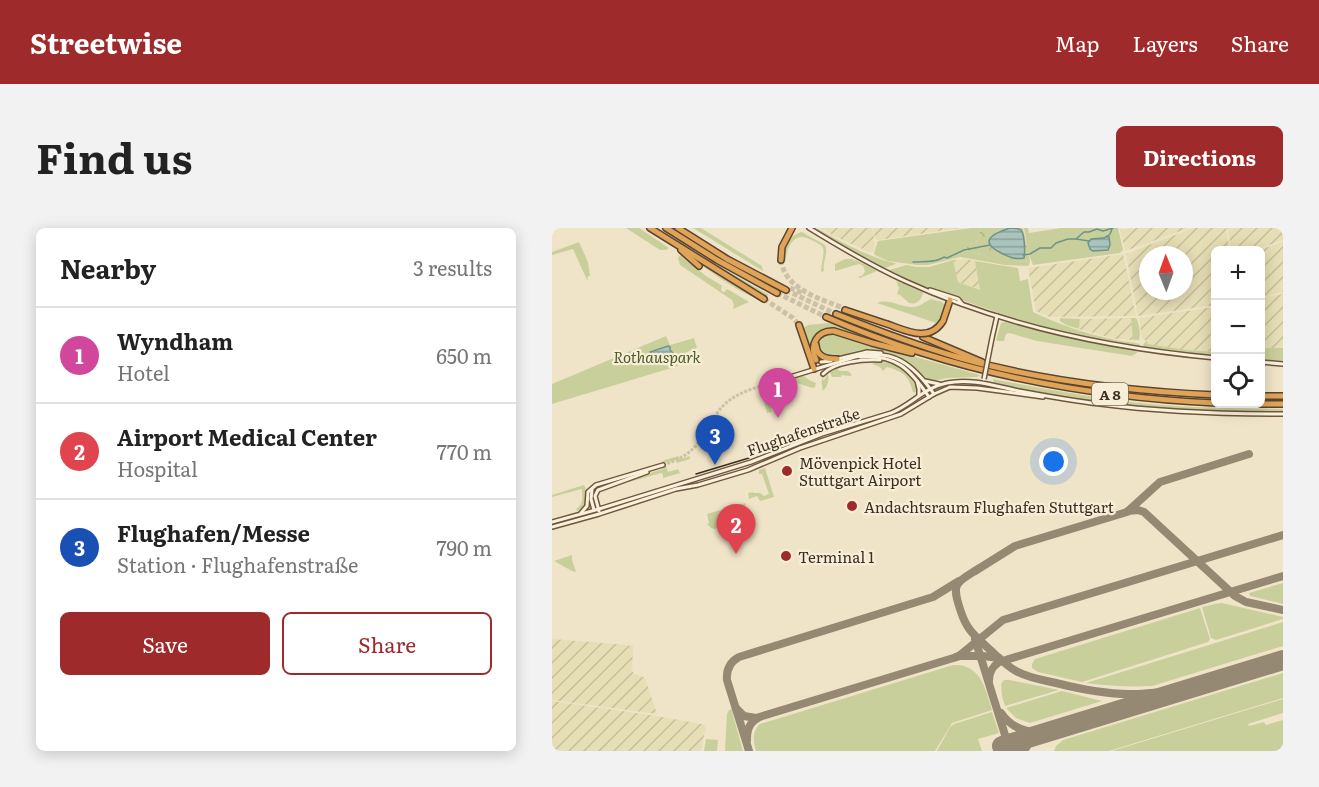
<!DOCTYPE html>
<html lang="en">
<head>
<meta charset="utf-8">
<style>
	body { margin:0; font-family:Literata,serif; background:#f2f2f2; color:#222 }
	.controls { position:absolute; right:18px; top:18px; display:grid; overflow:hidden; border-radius:9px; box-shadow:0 3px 15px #0003 }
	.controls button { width:54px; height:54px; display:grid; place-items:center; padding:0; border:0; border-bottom:2px solid #e0e0e0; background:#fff; color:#222; font:30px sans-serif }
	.compass { position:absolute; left:587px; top:18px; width:54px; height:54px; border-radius:50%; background:#fff; box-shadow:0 3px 15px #0003; rotate:359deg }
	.you { position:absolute; left:502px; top:234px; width:21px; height:21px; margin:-15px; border:4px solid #fff; border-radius:50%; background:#1a73e8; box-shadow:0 0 0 9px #1a73e833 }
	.badge { display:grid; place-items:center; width:39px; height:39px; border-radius:50%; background:#9e2a2b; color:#fff; font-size:20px; font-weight:700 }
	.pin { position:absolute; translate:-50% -50px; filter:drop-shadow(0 2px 3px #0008) }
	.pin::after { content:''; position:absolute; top:32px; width:21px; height:18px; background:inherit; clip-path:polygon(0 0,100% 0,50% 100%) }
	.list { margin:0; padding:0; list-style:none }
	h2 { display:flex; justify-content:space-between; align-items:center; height:78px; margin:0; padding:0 24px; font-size:26px }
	h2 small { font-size:20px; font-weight:400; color:#767676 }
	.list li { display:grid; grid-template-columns:39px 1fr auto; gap:18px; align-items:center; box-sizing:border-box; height:96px; padding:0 24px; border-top:2px solid #e0e0e0 }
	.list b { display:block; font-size:22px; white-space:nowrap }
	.list p { margin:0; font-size:20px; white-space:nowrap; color:#767676 }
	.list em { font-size:20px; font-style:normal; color:#767676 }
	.actions { display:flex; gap:12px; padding:18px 24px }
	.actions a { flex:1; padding:14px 0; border:2px solid #9e2a2b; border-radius:9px; text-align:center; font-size:21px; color:#9e2a2b }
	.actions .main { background:#9e2a2b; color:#fff }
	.icon { flex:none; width:33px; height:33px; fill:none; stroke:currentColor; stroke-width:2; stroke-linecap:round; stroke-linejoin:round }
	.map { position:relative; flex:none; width:731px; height:523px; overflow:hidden; border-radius:9px }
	header { display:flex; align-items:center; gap:36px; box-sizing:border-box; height:84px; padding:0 30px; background:#9e2a2b; color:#fff }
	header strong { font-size:28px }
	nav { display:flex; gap:33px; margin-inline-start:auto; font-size:21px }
	.intro { display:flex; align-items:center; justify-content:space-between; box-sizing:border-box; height:144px; padding:0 36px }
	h1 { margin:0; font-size:42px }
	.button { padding:15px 27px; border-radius:9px; background:#9e2a2b; color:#fff; font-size:21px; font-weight:700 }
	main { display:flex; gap:36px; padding:0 36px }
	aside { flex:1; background:#fff; border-radius:9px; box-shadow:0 3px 15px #0003 }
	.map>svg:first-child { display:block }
	.farmland { fill:url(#farmland-furrows); fill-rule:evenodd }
	.green { fill:#c9cf9b }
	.forest { fill:url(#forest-crowns) }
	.water { fill:url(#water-rules); stroke:#6f938a; stroke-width:1.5 }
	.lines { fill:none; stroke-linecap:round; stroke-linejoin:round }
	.stream { stroke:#6f938a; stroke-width:1.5 }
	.taxiway { stroke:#968974; stroke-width:8 }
	.runway { stroke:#968974; stroke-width:20 }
	.secondary-tunnel { stroke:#ccc0a6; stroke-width:3; stroke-dasharray:3 1.5; stroke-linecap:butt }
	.highway-tunnel { stroke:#ccc0a6; stroke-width:5; stroke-dasharray:5 2.5; stroke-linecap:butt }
	.secondary-casing { stroke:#6f573f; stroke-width:6 }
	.highway-casing { stroke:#5b4430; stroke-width:8 }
	.secondary { stroke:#faf1dc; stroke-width:3 }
	.highway { stroke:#e0a458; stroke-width:5 }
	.tram { stroke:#3d2e20; stroke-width:1.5 }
	.secondary-bridge-casing { stroke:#6f573f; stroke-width:6; stroke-linecap:butt }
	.highway-bridge-casing { stroke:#5b4430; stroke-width:8; stroke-linecap:butt }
	.secondary-bridge { stroke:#faf1dc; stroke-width:3 }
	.highway-bridge { stroke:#e0a458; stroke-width:5 }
	.poi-dot { fill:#9e2a2b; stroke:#f7eed8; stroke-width:2 }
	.labels { text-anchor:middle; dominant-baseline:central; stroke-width:4.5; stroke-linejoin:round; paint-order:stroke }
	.shield { fill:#f7eed8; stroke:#756857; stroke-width:1.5 }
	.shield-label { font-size:14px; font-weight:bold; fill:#3d2e20 }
	.park-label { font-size:15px; font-style:italic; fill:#4d5a26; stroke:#f7eed8 }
	.street-label { font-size:15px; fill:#3d2e20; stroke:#f7eed8 }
	.poi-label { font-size:15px; fill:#3d2e20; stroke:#f7eed8; text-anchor:start }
</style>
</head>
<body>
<header>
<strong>Streetwise</strong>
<nav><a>Map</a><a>Layers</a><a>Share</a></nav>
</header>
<div class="intro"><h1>Find us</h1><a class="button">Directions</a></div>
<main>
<aside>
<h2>Nearby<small>3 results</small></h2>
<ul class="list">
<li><span class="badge" style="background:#d1479c">1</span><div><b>Wyndham</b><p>Hotel</p></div><em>650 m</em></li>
<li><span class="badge" style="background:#e0444e">2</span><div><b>Airport Medical Center</b><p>Hospital</p></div><em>770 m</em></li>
<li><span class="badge" style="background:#1a4fb4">3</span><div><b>Flughafen/Messe</b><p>Station · Flughafenstraße</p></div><em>790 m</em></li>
</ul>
<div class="actions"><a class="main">Save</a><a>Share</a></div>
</aside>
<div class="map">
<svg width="731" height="523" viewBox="0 0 731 523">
	<defs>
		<pattern id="farmland-furrows" width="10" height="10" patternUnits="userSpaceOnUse" patternTransform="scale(1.5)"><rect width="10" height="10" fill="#e6deb5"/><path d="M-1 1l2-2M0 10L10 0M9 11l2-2" fill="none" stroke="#c6bf9b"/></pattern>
		<pattern id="forest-crowns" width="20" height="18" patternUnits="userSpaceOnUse" patternTransform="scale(1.5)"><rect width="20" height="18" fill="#c9cf9b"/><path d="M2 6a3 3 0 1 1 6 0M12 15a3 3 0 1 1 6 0" fill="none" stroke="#aeb285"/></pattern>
		<pattern id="water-rules" width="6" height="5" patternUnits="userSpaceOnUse" patternTransform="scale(1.5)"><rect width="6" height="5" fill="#a9c4bc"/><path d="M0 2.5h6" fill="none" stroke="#8ba098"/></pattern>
	</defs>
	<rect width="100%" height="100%" fill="#f0e4c8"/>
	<g class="farmland">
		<polygon points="269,0 320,0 323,16 321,23 317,24 280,7"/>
		<polygon points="321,0 409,0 326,12 323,10"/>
		<polygon points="578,0 637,0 573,23 568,2"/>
		<path d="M641 0H674L678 22H664L663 77 586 88 574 26ZM596 27H632V63H596Z"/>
		<polygon points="675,0 731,0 731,12 703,22 680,22"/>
		<polygon points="731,14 731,64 709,69 708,22 707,22"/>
		<polygon points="571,26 584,88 498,89 484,83 476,40"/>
		<polygon points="414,31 423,33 429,62 406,54 401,32"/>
		<polygon points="731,66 731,120 709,120 708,70"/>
		<polygon points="663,79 663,124 635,122 596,116 594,113 590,110 587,90"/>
		<polygon points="579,90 581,112 564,111 527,101 528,91"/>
		<polygon points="0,411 64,416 81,418 80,443 83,446 93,450 105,486 0,472"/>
		<polygon points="0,473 105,488 154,497 149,523 0,523"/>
	</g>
	<g class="green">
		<polygon points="74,0 87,0 117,20 114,22 108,22"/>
		<polygon points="141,0 149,0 210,38 211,43"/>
		<path d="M260 0C268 0 271 4 277 7 292 16 328 33 343 35L344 36 333 40 330 39Z"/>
		<path d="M419 0H427C429 14 424 15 412 20L413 23 430 26 437 30H452L471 34 478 33 477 37 475 38 453 37 408 29 376 37H365L336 33 323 27 322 25 326 13Z"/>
		<polygon points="472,0 476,0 477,5 509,0 566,0 571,22 568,25 481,37 476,24"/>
		<path d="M250 4 273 17C277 26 270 33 272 43L269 44C269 37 273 25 271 20 269 16 263 14 259 12 241 2 235 20 233 35 228 21 236 7 250 4Z"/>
		<polygon points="123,10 181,46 217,67 212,69 128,17"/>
		<polygon points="27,14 36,34 38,48 35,49 36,51 35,52 21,21 0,27 0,24"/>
		<path d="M135 26 207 71C186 65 153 40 135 26Z"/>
		<polygon points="128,27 154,48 169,57 170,58 169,62 171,64 173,64 174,61 177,62 197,74 181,81 182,77 180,72 128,37 126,30"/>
		<polygon points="293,31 302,31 301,33 304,32 325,43 308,50 306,49 311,47 313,43 311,38 307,36 283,43 283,36"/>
		<path d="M401 32 406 54 428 62 423 33 466 40 468 53 476 51 481 84C508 97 535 106 564 112 572 114 581 114 588 116L587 118 585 119 523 108 461 90 370 58 350 50 337 42 355 37 364 39H377Z"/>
		<path d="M344 53 371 64C370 72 365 77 357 75L348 67 345 66 347 60Z"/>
		<path d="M379 71 390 74 393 77C392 85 390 91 384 95L325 75C336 70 348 79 360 79 368 79 372 74 379 71Z"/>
		<polygon points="508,90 528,91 527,101 514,97 508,93"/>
		<path d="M579 90H584C587 95 589 106 587 112H581Z"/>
		<polygon points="453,94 530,113 586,124 580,128 485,113 457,105 454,106 452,113 446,113 444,112 449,95"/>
		<path d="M277 95 287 98 325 114C314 111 278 96 270 103 265 107 262 118 259 125L251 100 256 97Z"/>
		<path d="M283 105 303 112 428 147 425 149 396 150 381 153 376 152 357 134 342 127 317 121 307 122 280 130 271 128C264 117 263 116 272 106Z"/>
		<polygon points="114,108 118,117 142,110 145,120 123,129 126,138 0,176 0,156"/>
		<polygon points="594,113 596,116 635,122 663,124 663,128 593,120 591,117"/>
		<polygon points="709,120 731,120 731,133 709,132"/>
		<path d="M323 134C341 132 361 145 365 163L361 166 363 165 361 164C356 147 352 144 335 139L331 143 328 139 320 136Z"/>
		<path d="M283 140 284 141 282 142 285 141 288 143H296L300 147 298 148 289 147V149H280L277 143 276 144 271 151V157V153L276 146C277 153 276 158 271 163 268 151 270 145 283 140Z"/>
		<polygon points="251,147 257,152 264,155 263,159 261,160 235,152"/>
		<path d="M441 151C487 160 532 168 578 174 629 180 680 180 731 181V185C677 184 623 183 570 177 527 173 484 164 442 156Z"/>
		<polygon points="225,160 219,180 220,184 215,185 210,167"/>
		<polygon points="126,228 128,231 138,228 138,231 125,235 124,232 113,235 116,244 126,241 128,245 111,250 111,246 109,245 77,254 78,251 111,241 110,233"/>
		<polygon points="213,240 222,269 208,273 205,268 197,271 196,265 201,264 201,265 208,265 212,268 217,266 210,246 207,246 207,242"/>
		<path d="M32 257C36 263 34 272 33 279L25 283 24 281C32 276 30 269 30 261L0 269V267Z"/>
		<path d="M193 275 194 278C186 280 175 280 170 284L168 293 170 298 163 301 159 300 155 296 157 295 155 286Z"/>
		<polygon points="20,327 20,332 24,344 20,343 2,333"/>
		<polygon points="731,355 731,376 698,368 697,365"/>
		<polygon points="670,375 731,389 731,391 664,412 659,410 650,379 663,376"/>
		<polygon points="648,380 658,411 656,414 530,454 486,444 480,440 480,436 483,431"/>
		<path d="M731 394V418L600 458C578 459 557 458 534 455Z"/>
		<path d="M401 437C428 435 434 461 440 482L400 495 383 523H204C201 513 200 503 208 496Z"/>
		<polygon points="731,445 731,470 557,523 502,523 504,518 511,512"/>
		<polygon points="452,452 458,452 507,462 453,478 450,468 449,456"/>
		<polygon points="510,463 550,473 478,495 464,490 454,480"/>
		<polygon points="731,471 731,485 696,496 697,498 712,494 714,497 731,492 731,523 560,523"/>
		<polygon points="180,481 181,487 191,523 173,523 175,486 177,482"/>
		<polygon points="440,484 447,505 426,511 430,523 385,523 398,499 402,496"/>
		<polygon points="154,511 166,512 165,523 152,523"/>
	</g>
	<path class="forest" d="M427 0H458L445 4 439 9 473 29 472 15 469 2 465 0H471L478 33 471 34 452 30H437L430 26 413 23 412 20C424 15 429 14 427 0Z"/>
	<g class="water">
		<path d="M458 0C462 0 466 0 469 2 473 7 473 25 472 30 463 32 457 29 449 25 425 13 442 5 458 0Z"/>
		<polygon points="555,8 557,9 558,17 556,22 541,23 538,21 536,15 539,11 552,10"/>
		<polygon points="116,118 118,119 118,122 121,125 121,129 103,136 102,128 98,124"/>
	</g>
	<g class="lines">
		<g class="stream">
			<polyline points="555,9 558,6 560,1"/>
			<polyline points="524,11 537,13"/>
			<polyline points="471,27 478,26 488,20 499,20 504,15 516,11 524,11 532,4 537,4 545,1 551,3 561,0"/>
			<path d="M361 34C370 33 384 35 392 29L395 30 412 22 438 17"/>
		</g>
		<g class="taxiway">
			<polyline points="576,283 586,282 592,284 683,368 694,374 731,382"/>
			<path d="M426 341C403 356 399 355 409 384 415 402 422 407 436 420 445 428 453 437 464 443 476 450 491 452 504 455 528 461 552 466 577 466 597 466 617 463 637 461"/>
			<polyline points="423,343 463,318 575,284 608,254 697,226"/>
			<polyline points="423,411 458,523"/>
			<polyline points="404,429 408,427 451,392 731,307"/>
			<path d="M437 453C437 444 440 439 447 434L731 348"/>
			<polyline points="184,480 192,488 204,490 408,428 431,428 447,430"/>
			<path d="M449 485C460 501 476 506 496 504"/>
			<path d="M195 512C195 502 197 495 206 490"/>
			<path d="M197 523 175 452C174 441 178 434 187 429L381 369 407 353"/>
			<polyline points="472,523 477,515 492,505"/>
		</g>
		<polyline class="runway" points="450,518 731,432"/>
		<path class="secondary-tunnel" d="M111 237C124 233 137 227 146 215 156 202 161 187 173 176 187 163 207 159 225 153"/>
		<g class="highway-tunnel">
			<path d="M229 32C233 63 271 71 296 82"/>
			<polyline points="238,60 250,65"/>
			<polyline points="234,62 284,86"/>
			<polyline points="225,65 274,89"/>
			<polyline points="212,71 241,90 247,97"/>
		</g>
		<g class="secondary-casing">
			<g id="secondary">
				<path d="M257 0C288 19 320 38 353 53 451 98 556 120 664 130"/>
				<polyline points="378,62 406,71 410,76"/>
				<polyline points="440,110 445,88"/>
				<path d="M308 129C344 126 358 141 377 169"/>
				<polyline points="286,131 315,124 329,125"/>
				<polyline points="269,134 279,133"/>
				<polyline points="708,134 731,136"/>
				<path d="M271 146C282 134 312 131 328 132"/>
				<path d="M225 153 303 129C341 120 361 136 382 166"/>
				<polyline points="365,153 367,161 367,167"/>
				<polyline points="373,153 387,156"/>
				<polyline points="40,262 39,271 42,282"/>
				<polyline points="47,283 43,268 46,262 95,244"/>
				<polyline points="29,285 35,278 36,264 44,257 111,237"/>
				<path d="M0 294 47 281 199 234 270 206 339 185C359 177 373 159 395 155 419 150 443 158 467 163 494 168 521 173 548 176 609 184 670 186 731 186"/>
				<polyline points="0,299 47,286 124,261 146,257 196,242 248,220 349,186 382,166 398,159 425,160 491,169"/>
			</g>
		</g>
		<g class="highway-casing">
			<g id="highway">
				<polyline points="98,0 212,71"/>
				<polyline points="114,0 165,32 225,65"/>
				<polyline points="126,0 175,31 234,62"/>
				<polyline points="129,22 147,38"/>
				<polyline points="229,32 230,19 240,0"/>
				<polyline points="293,82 335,96"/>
				<path d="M284 86C324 102 364 117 405 129 489 153 576 163 664 167"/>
				<path d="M274 89C398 143 529 169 664 175"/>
				<polyline points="391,93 398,72"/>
				<polyline points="247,97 262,141"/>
				<polyline points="371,109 430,134"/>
				<path d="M264 117C265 129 274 131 285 131"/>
				<path d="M264 132C257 117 265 102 282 103L320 115 360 125"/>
				<polyline points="708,168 731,168"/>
				<polyline points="707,176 731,176"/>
			</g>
		</g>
		<use href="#secondary" class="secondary"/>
		<use href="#highway" class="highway"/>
		<polyline class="tram" points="144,246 197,230"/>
		<g class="secondary-bridge-casing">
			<polyline id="secondary-bridge" points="432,151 440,110"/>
		</g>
		<g class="highway-bridge-casing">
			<path id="highway-bridge" d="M335 96C355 103 377 115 391 93"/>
		</g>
		<use href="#secondary-bridge" class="secondary-bridge"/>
		<use href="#highway-bridge" class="highway-bridge"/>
	</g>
	<g class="poi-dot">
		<circle cx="235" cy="243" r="6"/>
		<circle cx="300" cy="278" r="6"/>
		<circle cx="234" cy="328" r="6"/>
	</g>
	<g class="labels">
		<rect class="shield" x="540" y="155" width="36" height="22" rx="4.5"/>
		<g class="shield-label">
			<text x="558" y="166">A 8</text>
		</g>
		<g class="park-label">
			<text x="105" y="128">Rothauspark</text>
		</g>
		<g class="street-label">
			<text transform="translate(251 203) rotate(-19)">Flughafenstraße</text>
		</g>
		<g class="poi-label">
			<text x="247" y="234">Mövenpick Hotel<tspan x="247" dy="17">Stuttgart Airport</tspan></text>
			<text x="312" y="278">Andachtsraum Flughafen Stuttgart</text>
			<text x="246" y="328">Terminal 1</text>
		</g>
	</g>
</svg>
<div class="controls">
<button>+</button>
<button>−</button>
<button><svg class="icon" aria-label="locate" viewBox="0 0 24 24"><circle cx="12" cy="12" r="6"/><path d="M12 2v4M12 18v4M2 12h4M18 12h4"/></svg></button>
</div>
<svg class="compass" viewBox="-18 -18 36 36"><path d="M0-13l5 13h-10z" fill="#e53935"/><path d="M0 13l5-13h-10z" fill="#767676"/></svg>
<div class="you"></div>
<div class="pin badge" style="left:226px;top:190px;background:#d1479c">1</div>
<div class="pin badge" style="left:184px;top:326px;background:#e0444e">2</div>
<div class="pin badge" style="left:163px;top:237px;background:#1a4fb4">3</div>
</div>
</main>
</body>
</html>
